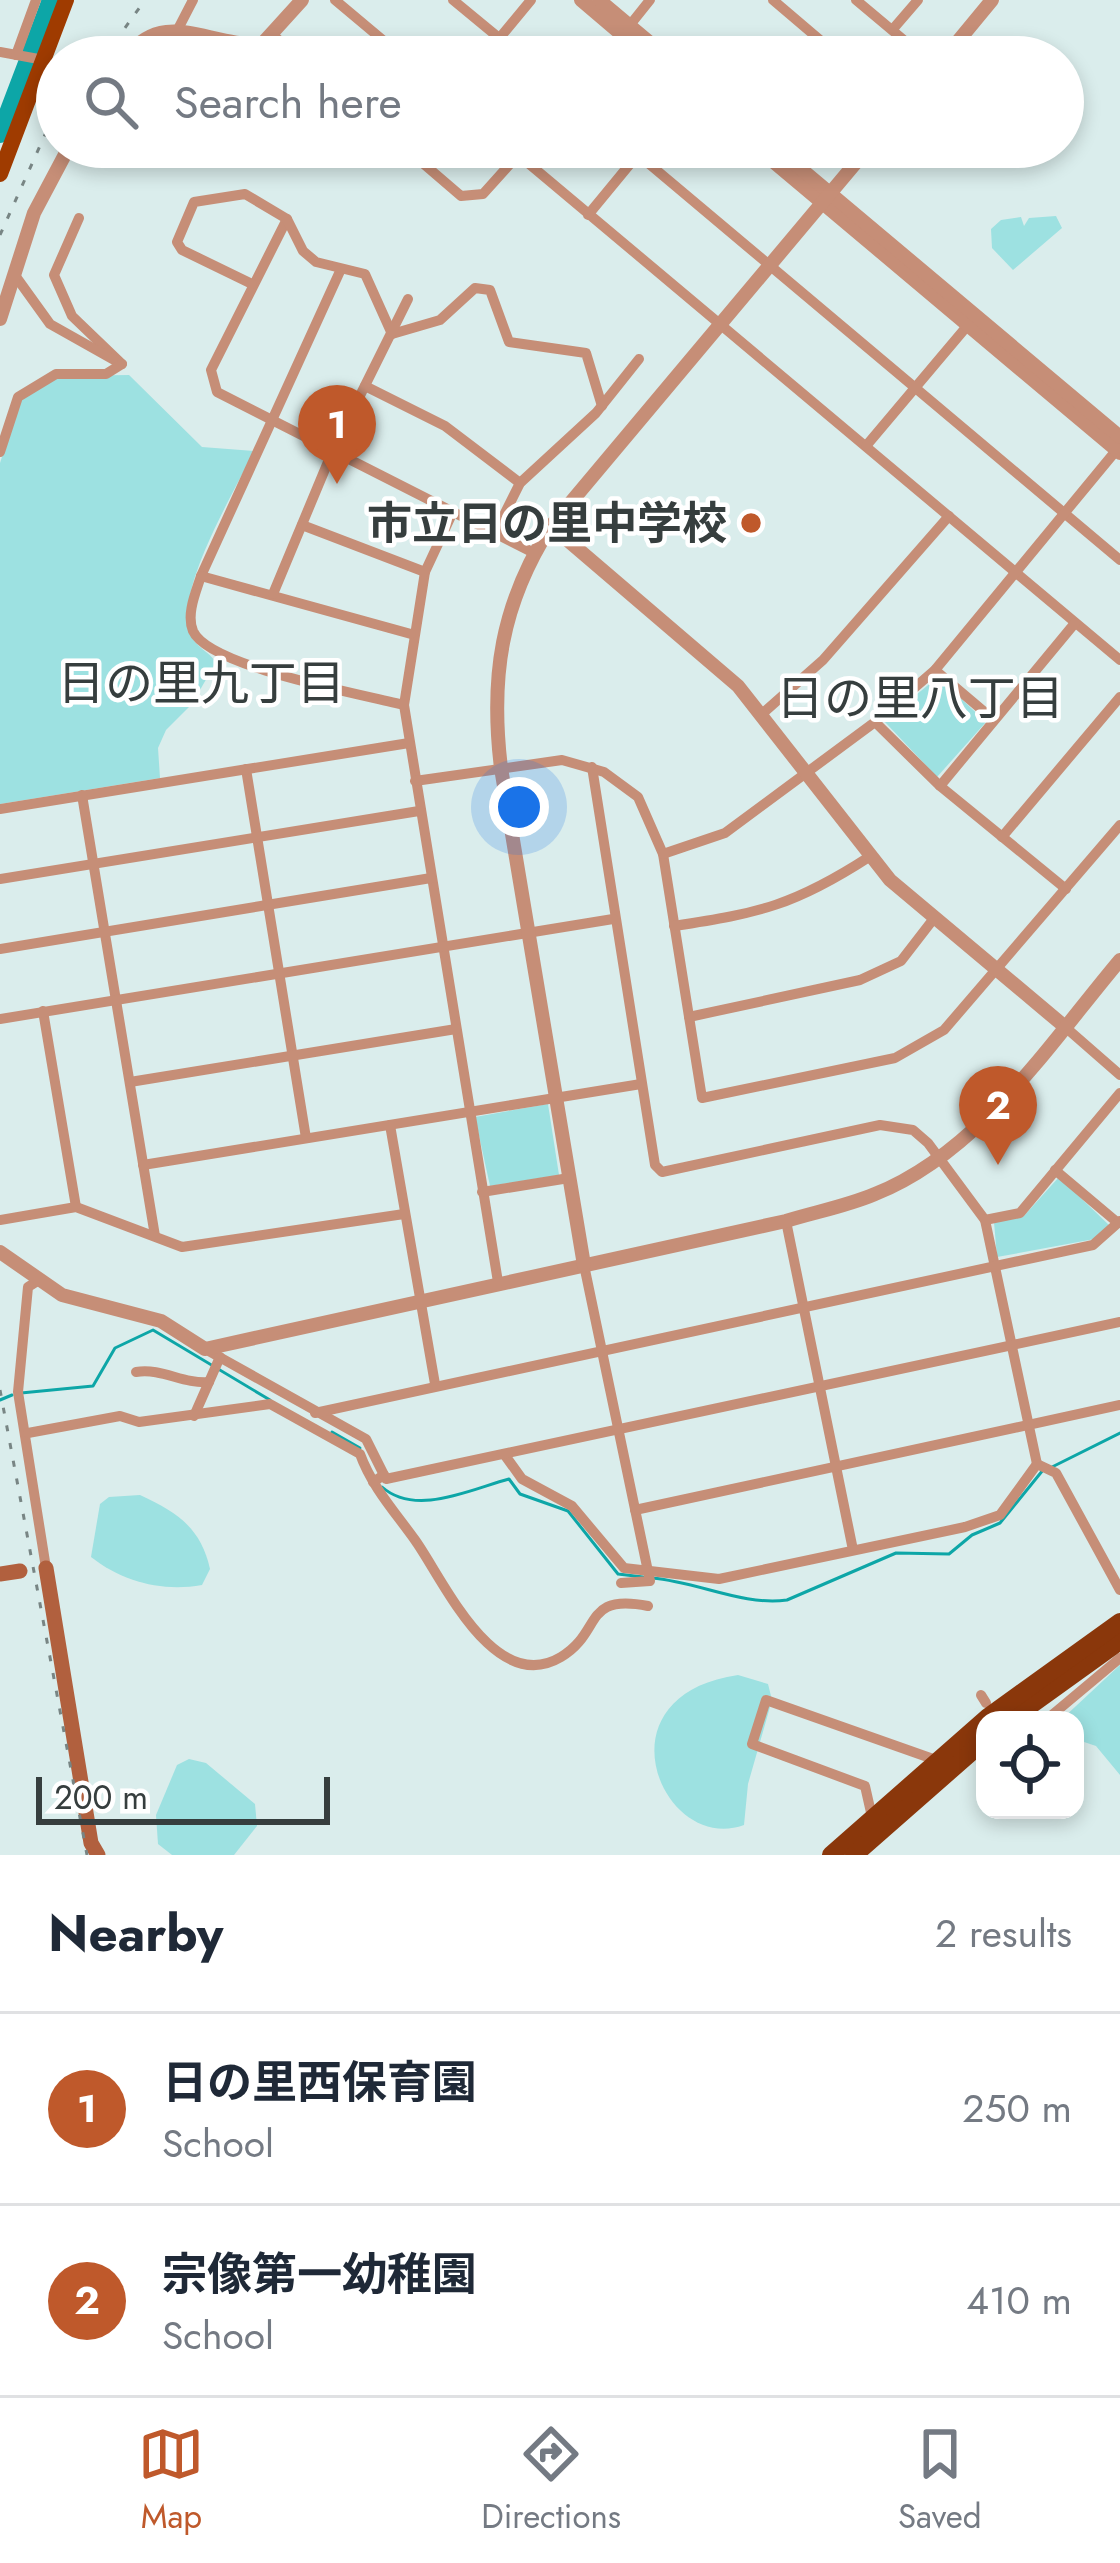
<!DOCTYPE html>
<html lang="en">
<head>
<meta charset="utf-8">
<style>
	body { margin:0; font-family:Jost,"Noto Sans JP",sans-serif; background:#f6f6f7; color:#1f2937 }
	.controls { position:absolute; right:36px; bottom:36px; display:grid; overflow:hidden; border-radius:24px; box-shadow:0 6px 18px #0003 }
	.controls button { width:108px; height:108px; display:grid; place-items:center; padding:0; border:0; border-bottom:3px solid #e0e1e3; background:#fff; color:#1f2937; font:60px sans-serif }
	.scale { position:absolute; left:36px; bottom:30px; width:294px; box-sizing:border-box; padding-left:12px; border:6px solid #363e3e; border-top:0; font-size:33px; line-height:42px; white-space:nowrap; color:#363e3e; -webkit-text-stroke:9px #fff; paint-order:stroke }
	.you { position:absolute; left:519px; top:807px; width:42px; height:42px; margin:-30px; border:9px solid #fff; border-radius:50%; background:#1a73e8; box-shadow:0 0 0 18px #1a73e833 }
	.badge { display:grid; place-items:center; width:78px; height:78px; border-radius:50%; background:#bf592b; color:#fff; font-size:39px; font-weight:700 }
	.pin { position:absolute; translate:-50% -99px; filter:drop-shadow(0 3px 6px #0008) }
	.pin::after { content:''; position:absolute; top:63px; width:42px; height:36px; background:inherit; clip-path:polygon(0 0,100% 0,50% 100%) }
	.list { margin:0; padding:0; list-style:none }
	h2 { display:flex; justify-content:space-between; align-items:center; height:156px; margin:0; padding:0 48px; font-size:51px }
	h2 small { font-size:39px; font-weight:400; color:#747a83 }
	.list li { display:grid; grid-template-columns:78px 1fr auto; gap:36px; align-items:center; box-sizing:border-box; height:192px; padding:0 48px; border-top:3px solid #e0e1e3 }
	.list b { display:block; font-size:45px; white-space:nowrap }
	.list p { margin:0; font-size:39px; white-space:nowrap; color:#747a83 }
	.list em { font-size:39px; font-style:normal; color:#747a83 }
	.icon { flex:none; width:66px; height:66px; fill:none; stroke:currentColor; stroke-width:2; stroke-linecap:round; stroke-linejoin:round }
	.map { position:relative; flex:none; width:1120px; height:1855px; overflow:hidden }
	.search { position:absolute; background:#fff; box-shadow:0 6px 18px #0003; left:36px; right:36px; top:36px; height:132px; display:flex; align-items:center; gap:30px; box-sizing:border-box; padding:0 42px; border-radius:66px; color:#747a83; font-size:45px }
	.sheet { height:540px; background:#fff }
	nav { display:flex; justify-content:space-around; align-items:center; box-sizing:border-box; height:168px; border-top:3px solid #e0e1e3; background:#fff; font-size:33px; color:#747a83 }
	nav a { display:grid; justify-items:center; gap:6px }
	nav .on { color:#bf592b }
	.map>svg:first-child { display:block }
	.green { fill:#9de1e1 }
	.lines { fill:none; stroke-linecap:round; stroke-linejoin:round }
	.stream { stroke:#0da6a7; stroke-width:3 }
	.river { stroke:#0da6a7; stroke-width:18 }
	.minor { stroke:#c68e77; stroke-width:10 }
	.tertiary { stroke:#c68e77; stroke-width:14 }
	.secondary { stroke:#b1603e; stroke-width:15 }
	.primary { stroke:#9f3b00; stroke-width:16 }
	.trunk { stroke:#8a370b; stroke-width:18 }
	.rail { stroke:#788584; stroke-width:3; stroke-dasharray:6 12; stroke-linecap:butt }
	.poi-dot { fill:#bf592b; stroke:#fff; stroke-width:4.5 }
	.labels { text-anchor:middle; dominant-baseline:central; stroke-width:9; stroke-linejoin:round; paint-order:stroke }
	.poi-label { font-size:45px; font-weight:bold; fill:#363e3e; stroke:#fff; text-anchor:end }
	.neighbourhood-label { font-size:48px; fill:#363e3e; stroke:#fff }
</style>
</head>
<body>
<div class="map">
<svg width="1120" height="1855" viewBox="0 0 1120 1855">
	<rect width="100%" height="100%" fill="#daedec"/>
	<g class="green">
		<polygon points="1056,216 1062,228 1013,270 992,248 991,229 1001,220 1021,217 1024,226 1029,218"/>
		<path d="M129 375 202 447 254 451C235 491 172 594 191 635 195 646 209 652 216 662L192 704 166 730 158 748 160 778 0 804V463L21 398 58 376Z"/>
		<polygon points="938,677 986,722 937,777 884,721"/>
		<polygon points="548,1104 559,1175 490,1186 475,1117"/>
		<polygon points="1059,1177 1110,1226 1100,1238 997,1257 994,1222 1023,1217"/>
		<path d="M140 1495C177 1512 201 1528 210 1569L202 1585C162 1592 123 1582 91 1557L100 1504 109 1497Z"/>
		<polygon points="1120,1665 1120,1775 1096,1746 1075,1739 1075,1720 1061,1720"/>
		<path d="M738 1675 768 1684 772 1700 748 1784 744 1825C663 1855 594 1696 738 1675Z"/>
		<polygon points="189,1759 206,1763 255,1804 257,1826 234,1855 172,1855 158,1844 156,1815 177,1765"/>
	</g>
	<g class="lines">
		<g class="stream">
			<polyline points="21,1393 93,1386 115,1348 153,1330 270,1400"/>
			<polyline points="0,1400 12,1395"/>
			<polyline points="332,1432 360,1448"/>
			<polyline points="1052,1467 1120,1433"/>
			<path d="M382 1487C416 1517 471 1489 509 1479L520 1494 568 1511 618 1574 643 1577"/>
			<path d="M652 1578C699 1582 742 1606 787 1600L896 1553 949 1554 972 1535 1000 1523 1043 1470"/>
		</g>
		<polyline class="river" points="0,134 51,0"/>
		<g class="minor">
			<polyline points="335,0 403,57"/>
			<polyline points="453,0 522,57"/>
			<polyline points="773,0 840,57"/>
			<polyline points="856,0 924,57"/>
			<polyline points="178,29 193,0"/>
			<polyline points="893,29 918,0"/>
			<polyline points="626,30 650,0"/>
			<polyline points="273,35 298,57"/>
			<polyline points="0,52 44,60"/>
			<polyline points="16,55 36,0"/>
			<polyline points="484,57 531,0"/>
			<polyline points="404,147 461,196 483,194 518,155"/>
			<polyline points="509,147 1120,660"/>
			<polyline points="629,147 1120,560"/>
			<polyline points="588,215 644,147"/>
			<polyline points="79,218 54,275 72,316 122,364"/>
			<polyline points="287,219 211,370 217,392 534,553"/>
			<path d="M341 269 201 576C196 592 186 614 193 631 209 667 361 694 404 705"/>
			<polyline points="14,274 50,324 114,360"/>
			<polyline points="252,284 182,250 177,242 194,202 245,194 287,219 303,251 316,262 365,274 392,334"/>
			<polyline points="392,334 440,320 475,288 490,290 509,342 586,353 602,406"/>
			<polyline points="365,386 445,426 520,483"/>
			<polyline points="866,446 968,325"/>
			<polyline points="0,452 18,397 56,374 106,374 122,364"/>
			<polyline points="452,514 425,572 404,705 498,1282"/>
			<polyline points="302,525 425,572"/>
			<polyline points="494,535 520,483 596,413 639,359"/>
			<polyline points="201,576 411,634"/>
			<polyline points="273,594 333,450 408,299"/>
			<polyline points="935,670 994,720"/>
			<polyline points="762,714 823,660 949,516"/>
			<polyline points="875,722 940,786 1066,889"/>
			<polyline points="592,767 655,1165 662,1172 880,1125 913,1130 928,1143 985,1220 1037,1464"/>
			<polyline points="246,769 306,1138"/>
			<polyline points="415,781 562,760 604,772 638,797 663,854 702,1098 895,1058 944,1030 1120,825"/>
			<polyline points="940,786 1075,623"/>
			<polyline points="82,795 155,1236"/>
			<polyline points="0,809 409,743"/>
			<polyline points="1002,837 1120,697"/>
			<polyline points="663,854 725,833 875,722 935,670 1119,447"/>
			<polyline points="0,879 419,811"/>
			<path d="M674 926C760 913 795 905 869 857"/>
			<polyline points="0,949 431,878"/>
			<polyline points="43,1011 76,1207"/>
			<polyline points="689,1017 860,980 901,961 935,917"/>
			<polyline points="0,1019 613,919"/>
			<polyline points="1064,1026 1120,1075"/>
			<polyline points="130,1082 456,1029"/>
			<polyline points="390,1125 435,1384"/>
			<polyline points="143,1165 641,1084"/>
			<polyline points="1055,1170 1118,1223"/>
			<polyline points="482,1192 569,1178"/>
			<polyline points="0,1220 76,1207 182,1247 404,1214"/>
			<polyline points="985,1220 1020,1213 1120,1093"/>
			<polyline points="786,1221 853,1550"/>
			<polyline points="584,1265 650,1581 621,1583"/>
			<polyline points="39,1280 28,1287 18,1392 46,1568"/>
			<polyline points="205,1349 366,1439 384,1475"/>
			<path d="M136 1372C163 1368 182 1384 209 1382"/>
			<polyline points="315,1413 1093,1245 1120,1221"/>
			<polyline points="194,1416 220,1357"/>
			<path d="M28 1433 120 1416 139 1422 270 1404 360 1454C372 1487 395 1512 415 1540 443 1579 494 1697 561 1657 603 1632 582 1593 648 1606"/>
			<polyline points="504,1454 522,1479 572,1506 624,1568 719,1579 965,1527 1000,1515 1037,1464"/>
			<polyline points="1037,1464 1056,1473 1120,1590"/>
			<polyline points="373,1482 384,1475 386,1479 1120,1322"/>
			<polyline points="635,1510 1120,1405"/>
			<polyline points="981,1695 986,1703"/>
			<polyline points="1046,1720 1120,1658"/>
			<polyline points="872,1817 865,1786 752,1744 766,1700 936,1760"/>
		</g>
		<g class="tertiary">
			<polyline points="581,0 648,57"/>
			<polyline points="599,0 667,57"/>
			<path d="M126 57C166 5 212 50 263 43L302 0"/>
			<polyline points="945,57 992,0"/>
			<polyline points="756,147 1120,453"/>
			<polyline points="775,147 1120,437"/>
			<polyline points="0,319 34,213 69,147"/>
			<polyline points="551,526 738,686 890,880 1064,1026"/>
			<path d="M0 1252 62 1295 161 1321 205 1349 786 1221C815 1212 847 1206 875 1194 980 1152 1050 1043 1120 960"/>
			<path d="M584 1265 501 768C490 677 501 604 551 526L869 147"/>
		</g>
		<g class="secondary">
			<polyline points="46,1568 91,1843 98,1855"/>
			<polyline points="0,1574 20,1571"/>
		</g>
		<polyline class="primary" points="0,174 66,0"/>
		<g class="trunk">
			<polyline points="1010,1720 1120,1641"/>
			<polyline points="831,1855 988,1717 1120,1622"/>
			<polyline points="854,1855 985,1740"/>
		</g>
		<g class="rail">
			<polyline points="104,57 145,0"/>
			<polyline points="0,235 57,108"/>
			<polyline points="0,1390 87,1855"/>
		</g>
	</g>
	<circle class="poi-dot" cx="751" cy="523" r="12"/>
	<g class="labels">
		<g class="poi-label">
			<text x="727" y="523">市立日の里中学校</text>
		</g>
		<g class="neighbourhood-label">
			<text x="201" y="683">日の里九丁目</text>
			<text x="920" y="698">日の里八丁目</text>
		</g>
	</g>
</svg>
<div class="controls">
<button><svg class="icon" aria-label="locate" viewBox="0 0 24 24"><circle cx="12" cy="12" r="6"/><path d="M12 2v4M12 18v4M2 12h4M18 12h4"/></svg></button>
</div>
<div class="scale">200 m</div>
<div class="you"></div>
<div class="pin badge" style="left:337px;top:484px">1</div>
<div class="pin badge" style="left:998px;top:1165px">2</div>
<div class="search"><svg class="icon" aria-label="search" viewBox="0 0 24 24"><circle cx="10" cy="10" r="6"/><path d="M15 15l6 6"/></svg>Search here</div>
</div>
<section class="sheet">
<h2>Nearby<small>2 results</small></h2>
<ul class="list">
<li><span class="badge">1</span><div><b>日の里西保育園</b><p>School</p></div><em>250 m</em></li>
<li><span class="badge">2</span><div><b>宗像第一幼稚園</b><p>School</p></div><em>410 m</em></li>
</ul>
</section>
<nav>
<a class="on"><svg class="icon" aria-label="map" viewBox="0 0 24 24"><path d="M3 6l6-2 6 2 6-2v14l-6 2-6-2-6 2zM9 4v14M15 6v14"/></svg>Map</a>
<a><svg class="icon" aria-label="directions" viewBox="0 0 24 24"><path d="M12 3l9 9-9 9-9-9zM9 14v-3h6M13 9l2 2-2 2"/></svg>Directions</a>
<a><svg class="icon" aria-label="saved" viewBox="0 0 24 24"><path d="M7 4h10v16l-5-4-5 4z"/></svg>Saved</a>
</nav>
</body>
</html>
